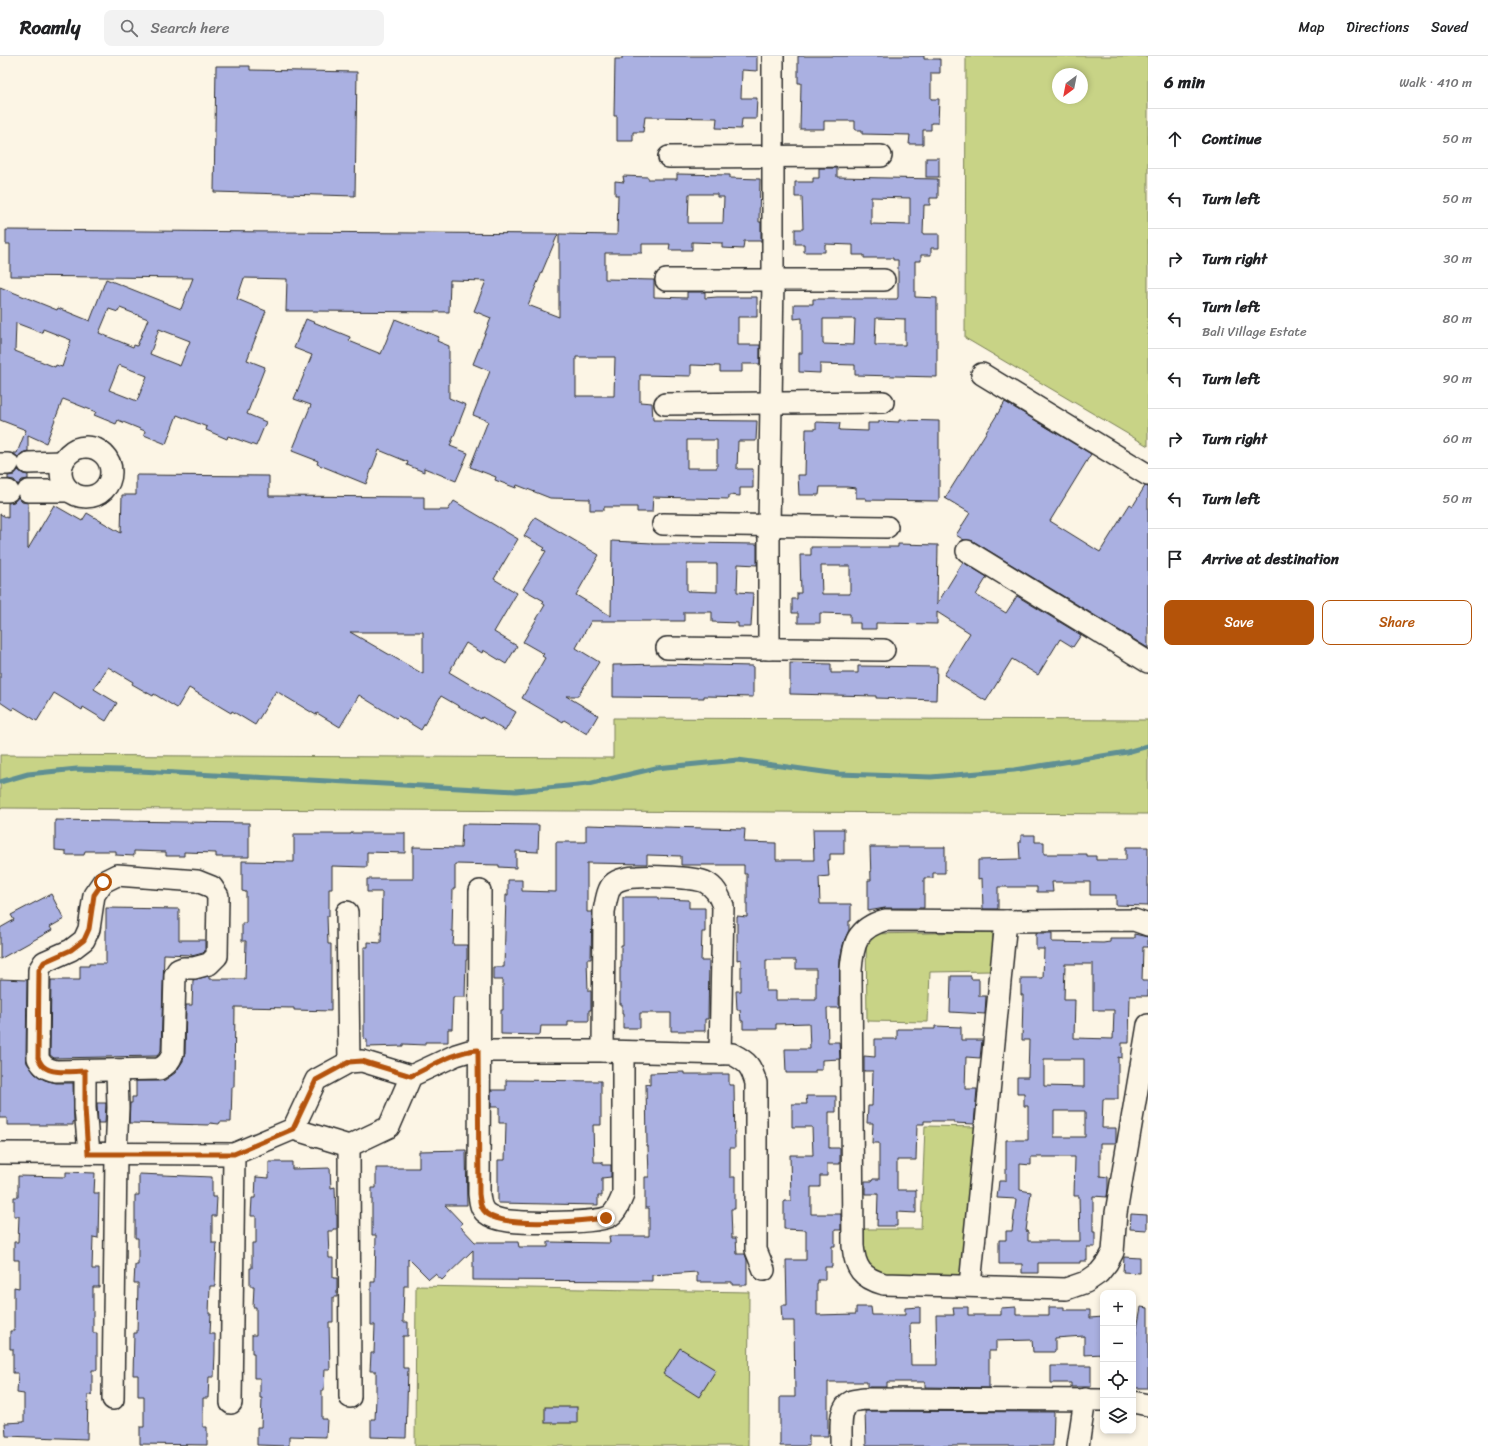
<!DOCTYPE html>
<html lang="en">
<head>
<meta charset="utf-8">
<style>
	body { margin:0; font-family:Sriracha,sans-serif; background:#f2f2f2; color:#202124 }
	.controls { position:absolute; right:12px; bottom:12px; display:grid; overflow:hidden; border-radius:8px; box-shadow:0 2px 6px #0003 }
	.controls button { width:36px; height:36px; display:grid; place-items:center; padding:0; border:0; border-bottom:1px solid #e0e0e0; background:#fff; color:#202124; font:20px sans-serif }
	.compass { position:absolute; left:1052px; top:12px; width:36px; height:36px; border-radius:50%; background:#fff; box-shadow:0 2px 6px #0003; rotate:212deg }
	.stop { position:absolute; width:12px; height:12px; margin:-9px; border:3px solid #b45309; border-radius:50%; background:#fff }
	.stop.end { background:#b45309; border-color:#fff; box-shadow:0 1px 4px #0008 }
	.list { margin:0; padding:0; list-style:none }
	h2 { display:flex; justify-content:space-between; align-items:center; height:52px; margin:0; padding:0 16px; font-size:17px }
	h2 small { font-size:13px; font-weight:400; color:#757577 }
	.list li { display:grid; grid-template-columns:26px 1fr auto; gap:12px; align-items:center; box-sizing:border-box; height:60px; padding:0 16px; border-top:1px solid #e0e0e0 }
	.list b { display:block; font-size:15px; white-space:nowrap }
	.list p { margin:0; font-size:13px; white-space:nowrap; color:#757577 }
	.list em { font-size:13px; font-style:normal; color:#757577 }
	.actions { display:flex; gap:8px; padding:12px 16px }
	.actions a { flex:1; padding:9px 0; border:1px solid #b45309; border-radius:8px; text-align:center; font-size:14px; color:#b45309 }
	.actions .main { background:#b45309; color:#fff }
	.icon { flex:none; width:22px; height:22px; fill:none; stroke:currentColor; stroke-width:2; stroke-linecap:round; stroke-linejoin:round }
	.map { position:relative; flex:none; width:1148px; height:1390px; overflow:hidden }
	header { display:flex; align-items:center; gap:24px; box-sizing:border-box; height:56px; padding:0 20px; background:#fff; border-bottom:1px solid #e0e0e0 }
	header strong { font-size:19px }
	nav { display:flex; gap:22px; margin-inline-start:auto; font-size:14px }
	.search { width:280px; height:36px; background:#f2f2f2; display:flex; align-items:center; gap:10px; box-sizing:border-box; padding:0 14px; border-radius:8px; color:#757577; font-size:15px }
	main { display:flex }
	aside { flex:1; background:#fff }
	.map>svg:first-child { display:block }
	.green { fill:#c8d386; stroke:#7a7f58; fill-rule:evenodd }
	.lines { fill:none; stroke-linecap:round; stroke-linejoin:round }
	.stream { stroke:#5f8f93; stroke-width:5 }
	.building { fill:#aab0e1; stroke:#2b2b2b; fill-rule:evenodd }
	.street-casing { stroke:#2b2b2b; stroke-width:24 }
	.street { stroke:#fcf5e5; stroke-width:21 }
	.route { stroke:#b45309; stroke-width:5 }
</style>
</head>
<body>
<header>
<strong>Roamly</strong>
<div class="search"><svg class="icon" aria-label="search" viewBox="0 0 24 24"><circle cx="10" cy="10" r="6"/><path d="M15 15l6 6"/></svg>Search here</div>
<nav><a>Map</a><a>Directions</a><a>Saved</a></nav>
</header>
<main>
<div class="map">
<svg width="1148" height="1390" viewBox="0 0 1148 1390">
	<rect width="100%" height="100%" fill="#fcf5e5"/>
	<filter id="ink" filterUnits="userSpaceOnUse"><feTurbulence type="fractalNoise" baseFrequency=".025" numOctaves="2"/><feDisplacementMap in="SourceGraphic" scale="8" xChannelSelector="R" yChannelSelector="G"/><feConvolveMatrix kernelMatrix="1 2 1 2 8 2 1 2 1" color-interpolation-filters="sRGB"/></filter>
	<g filter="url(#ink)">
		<g class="green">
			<path d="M966 0H1148V390L965 282ZM1058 18H1082V42H1058Z"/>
			<polygon points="613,662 1148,664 1148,758 2,752 0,754 0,699 613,702"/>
			<polygon points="993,876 992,915 930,916 928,966 867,965 866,878"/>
			<polygon points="925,1070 982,1071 967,1216 959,1222 863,1222 864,1173 921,1173"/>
			<polygon points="416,1230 749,1236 748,1390 415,1390"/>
		</g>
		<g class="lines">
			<polyline class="stream" points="0,726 28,718 77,713 121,714 516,735 588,728 656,712 738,704 838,718 931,721 1014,714 1127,696 1148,690"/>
		</g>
		<g class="building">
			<polygon points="622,0 757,0 757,15 742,14 741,42 757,42 756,63 742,63 741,73 716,72 717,62 645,61 643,76 633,76 633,85 617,85 617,60 614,60 615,3 622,3"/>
			<polygon points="798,0 924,0 924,3 940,3 940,17 931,17 931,43 939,43 938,67 931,67 931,74 923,74 923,88 909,88 910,79 862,78 862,74 855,74 855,65 824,65 824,73 800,73 801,27 798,27"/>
			<polygon points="216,10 250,10 250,14 357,16 355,140 214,136"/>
			<rect x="926" y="102" width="13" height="19"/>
			<path d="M819 112H837V121L938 123V142H930V149H924L923 178H939V192H931V199H921V205H915V241L937 242V321L855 319V309L820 308V317L799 316V297H802V262L794 263V248H813V243H897L898 241V204H893V202H864V199H853V189L825 188V196H804V188H795V173H803L802 141H795V126H813V122H819ZM871 141 910 142V169L871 168ZM876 262 905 263V289H875ZM823 263H855L854 289 823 288Z"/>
			<path d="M677 118 730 119V122L760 123 759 166H761V185H744L743 193 722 192V187L692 186V194H669L670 188H642V197H605V223L654 224V241L687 242V236H705V242L717 241H757V261H738V289H760V308H742V316H720V310L691 309V320L640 319V346L652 347 653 364 757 365 756 385H738L737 413H753V432H740V440L729 439V443L653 441 652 456H637V451H604V454H590V443L550 442 517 429 516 432 495 424 496 421 470 411 488 365 473 359 490 315 473 308 491 262 474 255 486 225 450 224 449 256 309 255H286L287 223 244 222 237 243 266 255 247 304 265 311 247 358 266 366 256 390 228 380 227 383 206 374 207 371 177 359 166 388 144 379 145 375 118 364 116 368 94 359 96 356 63 343 46 387 28 379V395L22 397 18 401 13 397H17L26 374 0 364V231L57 254 58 252 90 265 106 223 181 253 193 222 10 220V188H6V174L558 178 528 249 559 261V178L617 179 618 139H615V125L624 126 623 120 648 121V123H677ZM689 138H717V141H724L723 167H688ZM120 252 148 263 137 290 134 289 133 291 99 277 109 253 118 256ZM16 267 42 277 43 273 71 284 62 311 56 309 55 311 15 295ZM159 273 190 285 180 310 150 298ZM576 301H615L614 340H576ZM119 309 147 320 137 345 109 334ZM687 384H717V412H687Z"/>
			<polygon points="306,263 350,281 349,285 381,298 395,263 439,281 437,285 449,290 449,342 466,349 450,390 468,397 456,425 424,412 424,416 407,409 408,406 379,394 366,428 317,408 318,405 292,395 311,349 294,343 312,299 294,292"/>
			<polygon points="1005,346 1091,398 1050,465 1100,496 1130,448 1133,450 1145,430 1148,431 1148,592 973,485 964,484 956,479 970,457 945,442"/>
			<polygon points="899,364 939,365 939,445 866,444 866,442 856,442 856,432 847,431 820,431 819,439 799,439 798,419 805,419 806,373 816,373 816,366 840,367 839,374 868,375 868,367 879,367 879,365 899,366"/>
			<polygon points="18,414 23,418 28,419 28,423 22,424 18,429 14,424 8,423 8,420 14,419"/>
			<path d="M136 419 269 420V440L424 441V454H448L454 445 518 483 494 523 517 537 494 576 517 590 506 608 483 594 482 597 466 587 449 616 516 656 505 675 482 661 481 663 441 640 421 674 398 660 396 662 359 639 340 671 317 657 316 659 276 635 255 669 232 655 231 657 189 632 177 652 154 638 153 640 132 628 133 626 108 611 94 633 117 647 106 665 83 651 82 654 54 637 37 665 14 651 12 654 0 646V458L8 462V447L14 446 18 441 22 446 28 447V493L54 449 82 465 87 457 121 477 122 439H136ZM350 576H423V618Z"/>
			<path d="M535 461 599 499 576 539 611 560 612 485 652 487V488H690V487L757 488V509L738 508 737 536 753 537 751 571H738V567L712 566V556H684V565H591L576 592 599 606 578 640H566L598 659 587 678 564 664 563 666 522 642 545 602 542 600 544 598 523 586 545 549 542 547 544 545 523 533 546 495 543 494 545 492 524 480ZM687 508H717V536L687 535Z"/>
			<path d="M898 488 938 489 937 548 963 506 987 521 976 539 1006 557 1017 540 1081 579 1073 591 1060 583 1038 619 1012 603 986 645 944 619 970 577 937 556V568L876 567V573H860V567H850V558L820 557V567H798V557H792V543H797V537H801L800 499H811V491H898ZM821 510H850V538H822Z"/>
			<polygon points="790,607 831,608 831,617 858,617 858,610 937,611 936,644 876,642 876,640 790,638"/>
			<polygon points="662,608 753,610 753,641 704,640 704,642 613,641 613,609"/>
			<polygon points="55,764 249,767 249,801 216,801 216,797 184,796 184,800 166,800 166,796 134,795 134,800 116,799 116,795 85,795 84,799 66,799 66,795 55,794"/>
			<polygon points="462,768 539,769 538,796 516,795 516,812 499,811 499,809 455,808 455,833 453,833 452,875 454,875 453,889 467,889 467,904 466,904 465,941 453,941 452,973 448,973 448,986 425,986 425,989 403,988 403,990 367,991 367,984 364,983 364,891 368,891 368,886 381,887 382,836 367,836 367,823 413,823 413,791 461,792"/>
			<path d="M586 769 745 773 744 786 776 787V804H814L813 773H844V798H830V804H828L829 820 819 821 820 848H851V865H849V874L844 885 840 903 839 952H827L828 986H839L840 1003 822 1004V1014H815V1017H786L785 993H810L809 967 776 968V973H743V965H741L740 954H737L736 935H741V903L737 904V860L747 861V818H744V809H681V800L647 799V808L587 807V856H592L591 903H587L588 935H591V954H589V965H568V970H541L540 979 501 978V954H503V924H493V911H504L506 839H508V824H522V835L556 836V786H586ZM766 904H796V913H816V944H776V935H766Z"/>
			<polygon points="351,777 405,777 405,797 367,796 367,811 332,810 332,833 329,833 329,860 327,860 328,888 331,888 331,955 294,954 294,952 235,951 234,1031 232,1031 231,1066 220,1066 219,1068 210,1067 209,1069 129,1067 130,1047 132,1047 132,1041 136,1041 136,1025 159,1025 165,1024 175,1017 183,1005 185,997 186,949 192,949 193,924 209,920 209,923 245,923 246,885 242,885 242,867 246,867 246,836 242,835 242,805 294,806 294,778 351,778"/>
			<polygon points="1021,779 1035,779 1035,786 1044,786 1044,798 1087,798 1087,800 1096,800 1096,804 1126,804 1126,791 1148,791 1148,850 1116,849 1116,839 1090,839 1090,826 1052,826 1053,836 1037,836 1037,831 998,831 998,853 983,853 982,822 978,823 978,804 1020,803 1019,786 1021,786"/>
			<polygon points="870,791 945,791 945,817 933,817 933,822 924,822 924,852 885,852 868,855 868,824 871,824"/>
			<polygon points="51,838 64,863 50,871 52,874 0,903 0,872 14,864 11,859"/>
			<polygon points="623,841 658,841 658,843 689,844 689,852 705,852 705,876 702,876 701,905 709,905 708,963 705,963 705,975 671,975 671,957 640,957 640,972 623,972 623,958 622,958 622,948 620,948 620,912 621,912 621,889 623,889"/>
			<polygon points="106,852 179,853 179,884 205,884 205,895 203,897 192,900 192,899 164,898 161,995 157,1000 54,1002 50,999 51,924 80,924 80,910 89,910 89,908 106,908"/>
			<path d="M1036 877H1052V886L1103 887 1110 886V882H1134V878L1148 881V891H1143L1142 925H1148V940H1130L1129 987H1122V1002L1118 1001V1043H1103L1102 1072H1116V1087H1100V1120L1108 1121V1132L1107 1141 1093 1140V1176H1095V1191H1087V1205H1080V1207H1038V1217H1022V1208H999V1184H1006V1175H1012L1016 1143 997 1142 999 1125H1006V1084H1028V1050H1024V1037H1017V1021H1028L1029 984H1022L1023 939H1021V922H1043L1044 893H1036ZM1065 908H1093V954H1114L1113 983 1074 982 1075 944H1064ZM1044 1003H1084V1031L1044 1030ZM1054 1055H1085V1081H1054ZM1031 1101H1075L1074 1140H1079L1080 1185H1028V1176L1026 1175 1031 1136 1020 1134V1108L1031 1109Z"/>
			<polygon points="951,920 971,920 971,923 979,923 979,940 986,940 985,958 950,956"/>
			<polygon points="0,923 27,924 26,1002 27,1007 35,1018 45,1024 56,1027 73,1027 74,1066 73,1066 73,1069 7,1069 7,1062 0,1062"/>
			<polygon points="935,970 961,971 961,984 982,984 980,1002 966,1001 965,1033 977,1033 974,1068 954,1067 954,1065 924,1065 924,1068 917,1068 916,1104 897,1104 897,1134 916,1134 916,1157 897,1156 897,1170 877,1170 878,1138 865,1138 865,1125 872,1125 873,1123 879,1123 879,1087 872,1087 873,1067 867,1067 868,1050 872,1050 873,1015 864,1015 864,1000 875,1001 875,983 897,983 897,973 935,973"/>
			<polygon points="684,1016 684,1018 729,1018 729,1029 734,1029 735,1092 730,1092 730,1121 735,1121 735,1153 731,1153 732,1182 736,1182 737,1198 745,1198 747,1204 747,1229 732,1229 732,1226 697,1226 697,1216 652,1219 652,1225 473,1224 473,1194 442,1224 435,1218 429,1223 408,1202 408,1230 404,1230 403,1266 408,1266 408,1280 403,1280 403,1312 408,1312 406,1382 371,1381 371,1363 375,1363 376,1342 376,1315 370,1315 371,1297 374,1297 375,1269 371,1269 371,1226 375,1226 376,1179 372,1179 372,1132 376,1132 376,1112 419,1112 419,1095 466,1094 467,1149 445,1149 462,1167 460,1170 475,1186 518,1186 519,1191 548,1191 548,1186 610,1187 609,1180 649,1180 649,1152 645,1152 645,1121 649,1121 648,1090 647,1090 646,1028 650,1029 650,1017"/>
			<polygon points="506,1024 601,1025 601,1069 593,1069 594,1106 602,1106 602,1109 611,1109 611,1121 602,1122 602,1140 598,1140 598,1149 498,1147 498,1104 505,1104 506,1067 499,1067 499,1051 491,1051 491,1034 506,1034"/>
			<polygon points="806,1040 836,1040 836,1056 829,1056 829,1092 840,1092 840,1108 827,1108 827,1120 820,1120 820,1131 811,1131 811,1158 841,1158 841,1174 835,1174 835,1190 832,1190 832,1211 825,1211 825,1224 818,1224 818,1227 817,1227 817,1259 856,1258 856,1251 871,1251 872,1259 905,1259 905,1252 920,1251 920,1267 910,1267 911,1309 937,1309 936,1259 954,1259 953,1251 968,1251 968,1259 1001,1259 1001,1252 1016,1251 1016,1259 1049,1259 1049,1251 1064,1251 1064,1254 1090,1254 1090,1262 1103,1261 1103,1298 1084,1299 1084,1280 1055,1282 1055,1296 1033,1296 1032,1284 996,1285 996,1295 989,1295 989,1332 925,1331 925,1326 887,1326 887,1331 867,1331 867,1326 828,1326 828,1380 809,1380 809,1390 780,1390 780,1341 795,1341 794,1265 782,1265 781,1249 787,1249 786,1204 806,1204 806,1174 784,1173 784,1145 791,1145 790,1099 813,1099 812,1071 792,1071 792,1048 807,1048"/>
			<polygon points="97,1047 106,1047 105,1067 98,1067"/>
			<polygon points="269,1106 292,1106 292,1113 330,1112 331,1132 335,1131 336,1159 337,1159 337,1173 333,1173 333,1175 328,1175 329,1202 333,1202 333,1222 337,1222 337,1241 333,1241 333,1266 329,1266 330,1314 325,1314 324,1334 322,1334 322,1363 327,1363 326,1381 289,1380 289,1390 257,1389 257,1371 261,1371 262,1342 260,1342 260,1322 254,1322 254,1297 252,1297 252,1279 256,1279 256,1251 253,1251 254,1230 250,1230 250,1212 252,1212 252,1187 256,1187 256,1160 251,1160 252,1142 255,1142 256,1121 269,1122"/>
			<polygon points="66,1116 95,1117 94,1137 99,1137 98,1182 93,1181 92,1213 99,1213 99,1231 93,1231 93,1277 97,1277 97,1314 92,1314 92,1339 88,1339 87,1383 6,1380 5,1367 24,1366 24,1338 17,1337 18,1317 13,1317 13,1293 10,1293 10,1275 14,1275 14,1231 19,1232 19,1204 14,1204 14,1186 18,1186 19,1160 14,1160 14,1141 18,1141 18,1120 66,1121"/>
			<polygon points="139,1118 212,1121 212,1141 217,1141 216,1160 212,1160 212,1187 217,1187 216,1206 215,1230 210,1230 209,1258 211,1258 210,1278 215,1278 215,1297 214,1321 209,1321 208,1342 203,1342 203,1371 207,1371 207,1389 140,1388 140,1371 144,1371 144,1340 138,1340 138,1319 133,1319 134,1277 137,1277 138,1227 134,1227 135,1209 138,1209 138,1182 135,1182 135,1139 139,1139"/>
			<polygon points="1131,1158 1147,1159 1147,1174 1130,1173"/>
			<polygon points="1124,1201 1140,1202 1140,1217 1123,1216"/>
			<polygon points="1141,1251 1148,1252 1148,1332 1133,1332 1133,1294"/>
			<polygon points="680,1292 716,1314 699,1341 663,1318"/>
			<polygon points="1051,1310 1091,1310 1091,1331 1071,1331 1071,1327 1051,1327"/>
			<rect x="545" y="1351" width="32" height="16"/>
			<polygon points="865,1355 1054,1356 1053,1390 866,1390"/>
		</g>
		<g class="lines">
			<g class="street-casing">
				<g id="street">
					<polyline points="669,101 881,100"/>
					<polyline points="666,224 884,224"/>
					<polyline points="982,318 1148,419"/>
					<polyline points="665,348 883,346"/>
					<circle cx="86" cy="416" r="25"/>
					<polyline points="28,407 63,406"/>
					<polyline points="0,408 8,408"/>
					<polyline points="0,435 8,435"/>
					<polyline points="28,435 70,435"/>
					<polyline points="663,468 887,471"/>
					<polyline points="967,495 1148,606"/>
					<polyline points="667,592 884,594"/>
					<polyline points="769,593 769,470 773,224 773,0"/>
					<path d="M117 819 197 825 212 831 218 840 217 900 209 908 194 912H183L178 914 175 919 173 997C170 1005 167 1009 159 1013L56 1015C46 1013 42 1010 38 1002L39 914 44 906 71 894 84 884 89 873 94 839 103 826Z"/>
					<path d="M480 835 479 1138C480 1145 480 1152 486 1157 492 1162 501 1164 509 1165 526 1167 598 1168 610 1160 617 1155 620 1146 623 1139V996"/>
					<polyline points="347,856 349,1006"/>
					<path d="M1148 869 1134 864 1006 865 885 864C857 872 853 887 851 914L853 1190C855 1212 862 1222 884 1228L1066 1233 1086 1226 1099 1217 1107 1207 1113 1196 1116 1157 1148 969"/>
					<path d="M603 995 604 855C606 847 607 834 613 828 618 823 630 821 637 821 649 820 694 821 705 826 715 831 719 839 723 850L720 998"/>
					<polyline points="85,1015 85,1052 89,1097"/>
					<path d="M293 1073 349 1090 389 1071 411 1020 456 999 469 995H603L732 998C748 1006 751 1010 756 1027V1194L764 1214"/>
					<polyline points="293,1073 316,1024 349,1006 362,1005 411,1020"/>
					<polyline points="349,1090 350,1341"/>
					<polyline points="0,1097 234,1098 293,1073"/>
					<polyline points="970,1229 1006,865"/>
					<polyline points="113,1343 116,1098 118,1052 117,1014"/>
					<polyline points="1133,1346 1148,1349"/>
					<polyline points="231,1347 234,1098"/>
					<path d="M841 1390C842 1377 837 1352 852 1345 855 1344 860 1344 864 1343L1103 1344"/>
					<polyline points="1078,1390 1085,1343"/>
				</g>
			</g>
			<use href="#street" class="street"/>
		</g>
	</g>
	<g class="lines" filter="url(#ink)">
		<path class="route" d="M103 826 94 839 89 873 84 884 71 894 44 906 39 914 38 1002C39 1004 41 1008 43 1010 52 1019 73 1015 85 1015V1052L88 1098H234L293 1073 316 1024 349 1006 362 1005 411 1020C432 1010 455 995 478 994L479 1138C480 1145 480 1152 486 1157 504 1173 581 1165 606 1162"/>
	</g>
</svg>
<div class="controls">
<button>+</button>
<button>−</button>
<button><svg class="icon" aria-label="locate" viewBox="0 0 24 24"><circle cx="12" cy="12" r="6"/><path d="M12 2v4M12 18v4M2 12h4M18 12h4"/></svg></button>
<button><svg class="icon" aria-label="layers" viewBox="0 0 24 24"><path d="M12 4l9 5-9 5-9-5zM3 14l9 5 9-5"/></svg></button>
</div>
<svg class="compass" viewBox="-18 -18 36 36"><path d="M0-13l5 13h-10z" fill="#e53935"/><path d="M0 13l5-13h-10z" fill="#757577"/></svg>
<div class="stop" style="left:103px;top:826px"></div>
<div class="stop end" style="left:606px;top:1162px"></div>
</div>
<aside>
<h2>6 min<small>Walk · 410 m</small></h2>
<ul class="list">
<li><svg class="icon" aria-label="ahead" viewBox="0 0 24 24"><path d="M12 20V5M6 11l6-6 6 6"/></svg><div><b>Continue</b></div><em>50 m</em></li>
<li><svg class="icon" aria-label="left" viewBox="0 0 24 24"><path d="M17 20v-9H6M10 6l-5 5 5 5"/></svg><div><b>Turn left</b></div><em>50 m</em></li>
<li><svg class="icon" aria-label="right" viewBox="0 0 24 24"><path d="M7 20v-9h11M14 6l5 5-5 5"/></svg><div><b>Turn right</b></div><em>30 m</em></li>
<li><svg class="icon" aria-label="left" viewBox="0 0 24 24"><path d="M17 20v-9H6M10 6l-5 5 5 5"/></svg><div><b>Turn left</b><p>Bali Village Estate</p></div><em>80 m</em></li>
<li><svg class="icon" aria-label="left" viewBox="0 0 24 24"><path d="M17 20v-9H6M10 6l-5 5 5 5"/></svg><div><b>Turn left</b></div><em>90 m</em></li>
<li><svg class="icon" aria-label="right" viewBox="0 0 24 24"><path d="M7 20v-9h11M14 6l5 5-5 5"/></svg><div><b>Turn right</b></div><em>60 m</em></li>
<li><svg class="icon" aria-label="left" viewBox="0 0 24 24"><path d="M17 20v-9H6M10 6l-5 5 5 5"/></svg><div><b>Turn left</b></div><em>50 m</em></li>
<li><svg class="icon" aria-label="arrive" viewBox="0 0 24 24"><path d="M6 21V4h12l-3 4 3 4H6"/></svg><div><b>Arrive at destination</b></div></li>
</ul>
<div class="actions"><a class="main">Save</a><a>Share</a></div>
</aside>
</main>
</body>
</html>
